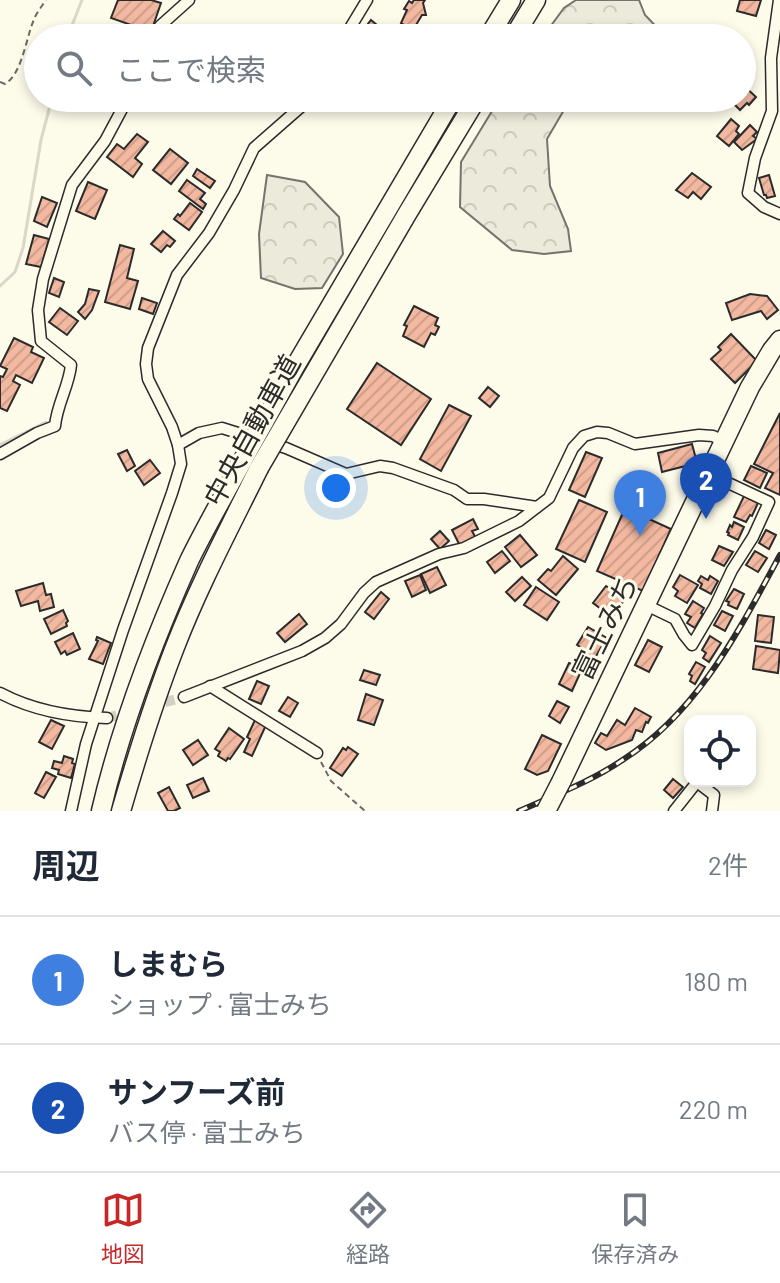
<!DOCTYPE html>
<html lang="ja">
<head>
<meta charset="utf-8">
<style>
	body { margin:0; font-family:Barlow,"Noto Sans JP",sans-serif; background:#f6f6f7; color:#1f2937 }
	.controls { position:absolute; right:24px; bottom:24px; display:grid; overflow:hidden; border-radius:16px; box-shadow:0 4px 12px #0003 }
	.controls button { width:72px; height:72px; display:grid; place-items:center; padding:0; border:0; border-bottom:2px solid #e0e1e3; background:#fff; color:#1f2937; font:40px sans-serif }
	.you { position:absolute; left:336px; top:488px; width:28px; height:28px; margin:-20px; border:6px solid #fff; border-radius:50%; background:#1a73e8; box-shadow:0 0 0 12px #1a73e833 }
	.badge { display:grid; place-items:center; width:52px; height:52px; border-radius:50%; background:#c62828; color:#fff; font-size:26px; font-weight:700 }
	.pin { position:absolute; translate:-50% -66px; filter:drop-shadow(0 2px 4px #0008) }
	.pin::after { content:''; position:absolute; top:42px; width:28px; height:24px; background:inherit; clip-path:polygon(0 0,100% 0,50% 100%) }
	.list { margin:0; padding:0; list-style:none }
	h2 { display:flex; justify-content:space-between; align-items:center; height:104px; margin:0; padding:0 32px; font-size:34px }
	h2 small { font-size:26px; font-weight:400; color:#747a83 }
	.list li { display:grid; grid-template-columns:52px 1fr auto; gap:24px; align-items:center; box-sizing:border-box; height:128px; padding:0 32px; border-top:2px solid #e0e1e3 }
	.list b { display:block; font-size:30px; white-space:nowrap }
	.list p { margin:0; font-size:26px; white-space:nowrap; color:#747a83 }
	.list em { font-size:26px; font-style:normal; color:#747a83 }
	.icon { flex:none; width:44px; height:44px; fill:none; stroke:currentColor; stroke-width:2; stroke-linecap:round; stroke-linejoin:round }
	.map { position:relative; flex:none; width:780px; height:811px; overflow:hidden }
	.search { position:absolute; background:#fff; box-shadow:0 4px 12px #0003; left:24px; right:24px; top:24px; height:88px; display:flex; align-items:center; gap:20px; box-sizing:border-box; padding:0 28px; border-radius:44px; color:#747a83; font-size:30px }
	.sheet { height:360px; background:#fff }
	nav { display:flex; justify-content:space-around; align-items:center; box-sizing:border-box; height:112px; border-top:2px solid #e0e1e3; background:#fff; font-size:22px; color:#747a83 }
	nav a { display:grid; justify-items:center; gap:4px }
	nav .on { color:#c62828 }
	.map>svg:first-child { display:block }
	.forest { fill:url(#forest-crowns); stroke:#74746e; stroke-width:2 }
	.lines { fill:none; stroke-linecap:round; stroke-linejoin:round }
	.stream { stroke:#d8d7c9; stroke-width:3 }
	.building { fill:url(#building-hatch); stroke:#2b2b2b; stroke-width:2 }
	.street-tunnel { stroke:#d3d1c4; stroke-width:10; stroke-dasharray:10 5; stroke-linecap:butt }
	.street-casing { stroke:#2b2b2b; stroke-width:13 }
	.highway-casing { stroke:#2b2b2b; stroke-width:21 }
	.path { stroke:#6a6964; stroke-width:2; stroke-dasharray:6 4; stroke-linecap:butt }
	.street { stroke:#fdfbea; stroke-width:10 }
	.highway { stroke:#fdfbea; stroke-width:18 }
	.rail-casing { stroke:#2b2b2b; stroke-width:6 }
	.rail { stroke:#fdfbea; stroke-width:3; stroke-dasharray:9; stroke-linecap:butt }
	.highway-bridge-casing { stroke:#2b2b2b; stroke-width:21; stroke-linecap:butt }
	.highway-bridge { stroke:#fdfbea; stroke-width:18 }
	.labels { text-anchor:middle; dominant-baseline:central; stroke-width:6; stroke-linejoin:round; paint-order:stroke }
	.street-label { font-size:28px; fill:#2b2b2b; stroke:#fdfbea }
</style>
</head>
<body>
<div class="map">
<svg width="780" height="811" viewBox="0 0 780 811">
	<defs>
		<pattern id="forest-crowns" width="20" height="18" patternUnits="userSpaceOnUse" patternTransform="scale(2)"><rect width="20" height="18" fill="#ecebdb"/><path d="M2 6a3 3 0 1 1 6 0M12 15a3 3 0 1 1 6 0" fill="none" stroke="#cbcabc"/></pattern>
		<pattern id="building-hatch" width="6" height="6" patternUnits="userSpaceOnUse" patternTransform="scale(2)"><rect width="6" height="6" fill="#f2b8a0"/><path d="M-1 1l2-2M0 6l6-6M5 7l2-2" fill="none" stroke="#d09e8a"/></pattern>
	</defs>
	<rect width="100%" height="100%" fill="#fdfbea"/>
	<g class="forest">
		<polygon points="576,0 639,0 645,15 667,38 542,38 564,8"/>
		<polygon points="500,98 571,98 547,139 550,186 568,229 571,251 544,254 512,250 460,207 461,162"/>
		<polygon points="267,175 305,182 339,217 343,254 322,288 295,289 261,278 259,234"/>
	</g>
	<g class="lines">
		<g class="stream">
			<polyline points="67,38 82,0"/>
			<polyline points="0,286 15,272 23,248 41,140 52,98"/>
			<polyline points="0,445 46,422"/>
		</g>
	</g>
	<g class="building">
		<polygon points="118,0 151,0 161,3 151,32 111,18"/>
		<polygon points="414,0 425,0 423,3 426,15 422,15 413,30 401,23 407,10 404,9 409,1 412,3"/>
		<polygon points="740,0 761,0 756,16 737,11"/>
		<polygon points="371,20 383,30 381,32 384,35 382,38 357,38"/>
		<polygon points="743,85 756,97 749,105 747,103 740,110 730,100 731,98 742,98"/>
		<polygon points="269,98 288,98 285,104 282,102 277,111 265,105"/>
		<polygon points="731,119 739,126 736,131 739,134 729,146 717,136"/>
		<polygon points="750,125 757,132 753,136 757,139 742,150 734,142"/>
		<polygon points="137,134 148,142 135,158 142,164 133,177 107,157 117,144 124,149"/>
		<polygon points="170,149 188,163 171,184 153,170"/>
		<polygon points="197,169 215,181 210,188 193,176"/>
		<polygon points="692,173 711,187 701,199 693,192 688,198 676,190"/>
		<polygon points="769,175 775,196 767,198 766,195 764,195 759,178"/>
		<polygon points="187,180 205,193 200,199 206,204 203,209 179,191"/>
		<polygon points="88,182 107,190 95,219 76,211"/>
		<polygon points="42,197 57,203 47,227 34,221"/>
		<polygon points="190,203 202,212 189,230 174,219 178,214 180,216"/>
		<polygon points="163,231 175,241 170,247 167,245 161,252 151,244"/>
		<polygon points="34,235 49,239 41,267 26,264"/>
		<polygon points="120,245 134,249 127,278 138,281 130,309 105,302"/>
		<polygon points="54,278 64,282 59,297 49,293"/>
		<polygon points="89,289 99,291 92,310 85,319 78,312 85,304"/>
		<polygon points="750,294 767,296 778,310 767,319 761,311 732,320 726,303"/>
		<polygon points="142,298 157,303 153,314 139,309"/>
		<polygon points="414,306 438,318 435,325 439,327 435,335 431,333 424,347 403,336 407,326 404,325"/>
		<polygon points="60,308 78,321 67,335 49,322"/>
		<polygon points="731,334 757,361 735,383 711,359 721,350 718,347"/>
		<polygon points="14,338 33,347 31,352 44,358 32,383 16,375 13,381 20,385 7,411 0,408 0,376 3,377 7,369 0,366"/>
		<polygon points="377,363 431,399 401,445 347,409"/>
		<polygon points="488,387 499,396 490,407 479,398"/>
		<polygon points="449,405 471,416 441,471 420,459"/>
		<polygon points="780,413 780,495 765,488 773,473 754,464"/>
		<polygon points="692,444 697,463 662,472 658,453"/>
		<polygon points="127,450 135,466 127,471 118,454"/>
		<polygon points="586,452 602,458 585,497 569,490"/>
		<polygon points="150,460 160,473 144,485 135,471"/>
		<polygon points="751,466 767,473 760,488 744,480"/>
		<polygon points="744,496 758,503 752,516 750,515 746,522 734,517"/>
		<polygon points="579,500 607,512 585,562 556,549"/>
		<polygon points="625,508 671,529 643,591 597,571"/>
		<polygon points="473,519 478,529 472,531 476,538 460,546 452,530"/>
		<polygon points="734,522 744,527 738,540 728,535 729,533 727,532 730,525 732,527"/>
		<polygon points="766,530 776,535 769,549 759,543"/>
		<polygon points="440,531 449,541 440,549 431,539"/>
		<polygon points="520,535 537,555 521,567 505,547"/>
		<polygon points="719,546 733,552 724,566 712,560"/>
		<polygon points="502,551 510,561 495,573 487,562"/>
		<polygon points="755,551 767,558 758,572 746,565"/>
		<polygon points="563,556 578,569 556,595 538,580 548,569 551,571"/>
		<polygon points="437,567 446,585 430,593 421,574"/>
		<polygon points="420,575 426,590 412,597 405,581"/>
		<polygon points="680,575 698,585 687,603 675,596 678,591 673,587"/>
		<polygon points="701,576 708,580 710,576 718,581 711,594 700,588 702,584 698,581"/>
		<polygon points="522,577 531,586 515,601 506,592"/>
		<polygon points="43,583 46,595 51,594 54,607 40,611 38,601 21,606 16,591"/>
		<polygon points="606,586 625,599 612,617 593,603"/>
		<polygon points="536,587 559,602 547,620 524,605"/>
		<polygon points="734,589 744,594 737,609 728,605 729,602 726,601"/>
		<polygon points="381,592 389,599 374,619 365,612"/>
		<polygon points="693,601 704,608 701,613 703,614 695,628 687,623 691,617 685,614"/>
		<polygon points="63,610 68,621 66,623 67,626 51,634 44,619"/>
		<polygon points="722,611 733,616 725,631 714,625"/>
		<polygon points="299,614 307,624 285,642 277,633"/>
		<polygon points="758,615 774,617 771,643 755,641"/>
		<polygon points="588,627 607,638 593,661 584,655 587,651 577,645"/>
		<polygon points="73,633 80,649 67,655 65,651 61,654 55,642"/>
		<polygon points="710,636 721,643 709,662 703,658 706,653 702,650"/>
		<polygon points="97,637 111,643 103,664 89,659 98,641 96,640"/>
		<polygon points="648,640 662,647 649,672 635,665"/>
		<polygon points="756,646 780,650 778,673 753,669"/>
		<polygon points="696,662 705,667 695,684 690,681 692,676 689,674"/>
		<polygon points="569,663 582,669 572,691 559,684"/>
		<polygon points="364,670 380,675 376,685 360,680"/>
		<polygon points="257,681 269,686 261,704 249,699"/>
		<polygon points="366,694 383,700 374,725 358,720"/>
		<polygon points="288,697 298,703 290,717 279,711"/>
		<polygon points="557,701 569,707 560,723 549,716"/>
		<polygon points="635,708 651,717 648,723 646,722 642,732 636,730 632,740 606,750 595,743 601,733 607,736 617,720 625,725"/>
		<polygon points="51,720 64,726 52,749 39,742"/>
		<polygon points="255,720 266,725 252,756 244,752 250,739 247,737"/>
		<polygon points="229,728 244,739 230,759 228,758 226,761 218,756 220,752 215,749"/>
		<polygon points="542,735 561,744 548,771 537,775 525,769"/>
		<polygon points="198,740 208,755 193,765 183,750"/>
		<polygon points="348,747 358,754 342,776 330,768 343,748 346,750"/>
		<polygon points="64,756 73,759 72,763 75,764 71,778 58,774 59,770 52,768 54,761 62,763"/>
		<polygon points="46,772 56,777 44,798 35,793"/>
		<polygon points="203,778 209,791 193,798 187,785"/>
		<polygon points="673,779 683,787 673,798 664,790"/>
		<polygon points="169,787 180,808 174,811 168,811 158,793"/>
	</g>
	<g class="lines">
		<polyline class="street-tunnel" points="107,718 184,697"/>
		<g class="street-casing">
			<g id="street">
				<polyline points="779,0 771,58 772,111 755,158 748,193 764,207 780,214"/>
				<polyline points="154,38 160,26 189,0"/>
				<polyline points="344,38 367,0"/>
				<polyline points="178,445 199,433 222,428 286,448 346,474 380,466 393,468 454,490 467,499 484,499 537,507"/>
				<path d="M0 454 37 433 55 426C57 404 69 386 71 365L41 341 38 310 43 279 72 185 105 141 128 98"/>
				<polyline points="646,605 675,619 684,635 692,645 715,606 732,570 753,537 769,502 709,474"/>
				<polyline points="210,686 317,753"/>
				<path d="M0 693C34 711 70 717 107 718"/>
				<polyline points="184,697 302,651 325,638 341,624 364,593 376,582 439,554 464,548 519,521 549,498 573,448 584,436 597,432 608,433 635,444 699,435 713,436 723,441"/>
				<polyline points="71,811 86,744 123,630 172,493 181,464 178,445 172,427 148,379 146,364 148,348 177,275 209,233 234,190 254,148 311,98"/>
				<polyline points="674,811 697,782 714,795 712,811"/>
			</g>
		</g>
		<g class="highway-casing">
			<g id="highway">
				<polyline points="488,38 511,0"/>
				<polyline points="513,38 536,0"/>
				<polyline points="561,782 750,387 772,350 780,340"/>
				<path d="M101 811C121 725 153 642 189 561 206 526 226 492 244 458"/>
				<path d="M121 811C137 756 154 701 175 647 199 585 230 527 259 468"/>
			</g>
		</g>
		<g class="path">
			<path d="M0 82 5 84C23 73 26 36 35 17 38 11 42 6 46 0"/>
			<polyline points="321,762 331,781 365,811"/>
		</g>
		<use href="#street" class="street"/>
		<use href="#highway" class="highway"/>
		<g class="rail-casing">
			<path id="rail" d="M519 811C555 795 592 781 624 759 699 711 739 630 780 555"/>
		</g>
		<use href="#rail" class="rail"/>
		<g class="highway-bridge-casing">
			<g id="highway-bridge">
				<polyline points="244,458 293,370 453,98"/>
				<polyline points="259,468 407,214 477,98"/>
				<polyline points="546,811 561,782"/>
			</g>
		</g>
		<use href="#highway-bridge" class="highway-bridge"/>
	</g>
	<g class="labels">
		<g class="street-label">
			<text transform="translate(251 430) rotate(-61)">中央自動車道</text>
			<text transform="translate(604 627) rotate(-64)">富士みち</text>
		</g>
	</g>
</svg>
<div class="controls">
<button><svg class="icon" aria-label="locate" viewBox="0 0 24 24"><circle cx="12" cy="12" r="6"/><path d="M12 2v4M12 18v4M2 12h4M18 12h4"/></svg></button>
</div>
<div class="you"></div>
<div class="pin badge" style="left:640px;top:536px;background:#3f7fe0">1</div>
<div class="pin badge" style="left:706px;top:519px;background:#1a4fb4">2</div>
<div class="search"><svg class="icon" aria-label="search" viewBox="0 0 24 24"><circle cx="10" cy="10" r="6"/><path d="M15 15l6 6"/></svg>ここで検索</div>
</div>
<section class="sheet">
<h2>周辺<small>2件</small></h2>
<ul class="list">
<li><span class="badge" style="background:#3f7fe0">1</span><div><b>しまむら</b><p>ショップ · 富士みち</p></div><em>180 m</em></li>
<li><span class="badge" style="background:#1a4fb4">2</span><div><b>サンフーズ前</b><p>バス停 · 富士みち</p></div><em>220 m</em></li>
</ul>
</section>
<nav>
<a class="on"><svg class="icon" aria-label="map" viewBox="0 0 24 24"><path d="M3 6l6-2 6 2 6-2v14l-6 2-6-2-6 2zM9 4v14M15 6v14"/></svg>地図</a>
<a><svg class="icon" aria-label="directions" viewBox="0 0 24 24"><path d="M12 3l9 9-9 9-9-9zM9 14v-3h6M13 9l2 2-2 2"/></svg>経路</a>
<a><svg class="icon" aria-label="saved" viewBox="0 0 24 24"><path d="M7 4h10v16l-5-4-5 4z"/></svg>保存済み</a>
</nav>
</body>
</html>
